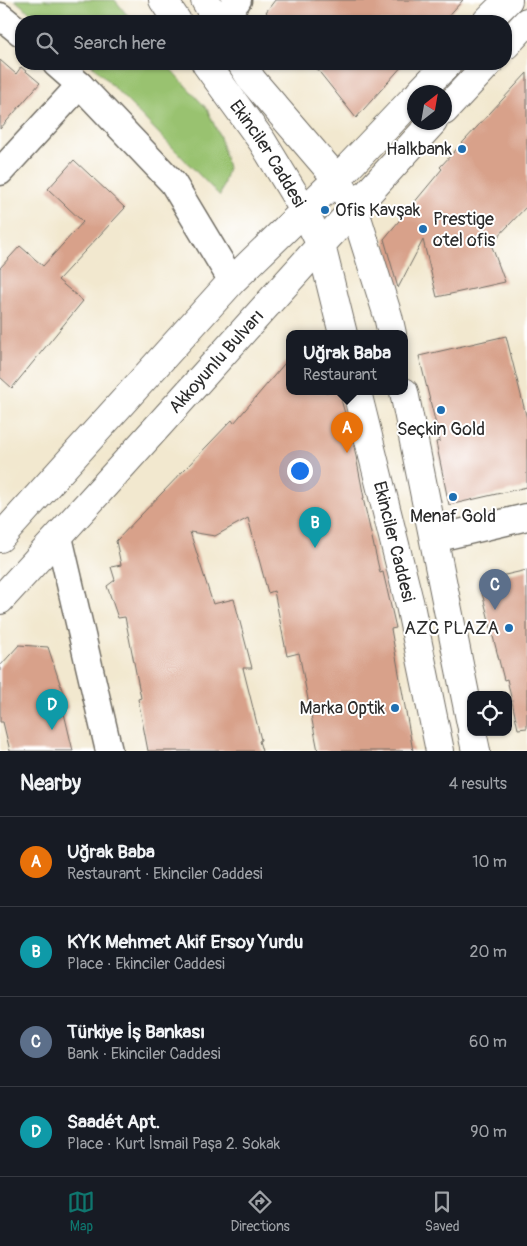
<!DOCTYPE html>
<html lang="en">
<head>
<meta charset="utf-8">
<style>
	body { margin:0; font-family:Pangolin,sans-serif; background:#20242c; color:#f1f3f6 }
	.controls { position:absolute; right:15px; bottom:15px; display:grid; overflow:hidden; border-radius:10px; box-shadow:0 1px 4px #0004 }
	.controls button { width:45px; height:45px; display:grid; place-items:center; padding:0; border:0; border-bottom:1px solid #363941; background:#171b24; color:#f1f3f6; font:25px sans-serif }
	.compass { position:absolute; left:407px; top:85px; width:45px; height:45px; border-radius:50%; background:#171b24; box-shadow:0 1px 4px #0004; rotate:31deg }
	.you { position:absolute; left:299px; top:470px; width:18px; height:18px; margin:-12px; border:4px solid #fff; border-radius:50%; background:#1a73e8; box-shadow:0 0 0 8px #1a73e833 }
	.badge { display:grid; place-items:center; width:32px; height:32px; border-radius:50%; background:#0f766e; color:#fff; font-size:16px; font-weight:700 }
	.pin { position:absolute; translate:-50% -41px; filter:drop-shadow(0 1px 2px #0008) }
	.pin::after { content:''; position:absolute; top:26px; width:18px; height:15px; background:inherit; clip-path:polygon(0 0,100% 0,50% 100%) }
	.popup { position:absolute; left:286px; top:330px; width:122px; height:65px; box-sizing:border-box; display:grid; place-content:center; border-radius:10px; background:#171b24; filter:drop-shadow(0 1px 4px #0005); font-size:16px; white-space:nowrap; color:#9ea1a6 }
	.popup b { font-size:19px; color:#f1f3f6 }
	.popup::after { content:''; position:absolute; left:50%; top:100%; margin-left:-10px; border:10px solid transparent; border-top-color:#171b24 }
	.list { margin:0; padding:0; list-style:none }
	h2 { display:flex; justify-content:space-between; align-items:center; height:65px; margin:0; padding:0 20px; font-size:21px }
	h2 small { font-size:16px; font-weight:400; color:#9ea1a6 }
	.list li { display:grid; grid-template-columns:32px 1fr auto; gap:15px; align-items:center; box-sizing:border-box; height:90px; padding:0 20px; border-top:1px solid #363941 }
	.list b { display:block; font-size:19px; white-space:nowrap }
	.list p { margin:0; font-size:16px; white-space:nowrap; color:#9ea1a6 }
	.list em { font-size:16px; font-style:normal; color:#9ea1a6 }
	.icon { flex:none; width:28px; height:28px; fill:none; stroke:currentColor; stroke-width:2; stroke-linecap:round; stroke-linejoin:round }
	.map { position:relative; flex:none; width:527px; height:751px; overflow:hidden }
	.search { position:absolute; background:#171b24; box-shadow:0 1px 4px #0004; left:15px; right:15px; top:15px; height:55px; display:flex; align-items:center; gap:12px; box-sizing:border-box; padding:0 18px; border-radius:20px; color:#9ea1a6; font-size:19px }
	.sheet { height:425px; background:#171b24 }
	nav { display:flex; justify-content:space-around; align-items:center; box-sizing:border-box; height:70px; border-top:1px solid #363941; background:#171b24; font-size:14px; color:#9ea1a6 }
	nav a { display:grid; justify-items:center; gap:2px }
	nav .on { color:#0f766e }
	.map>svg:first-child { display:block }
	.green { fill:#99c26f; stroke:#62764d }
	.building { fill:#d8a18a }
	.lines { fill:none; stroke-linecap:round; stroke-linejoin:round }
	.minor-casing { stroke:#716d64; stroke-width:29 }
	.secondary-casing { stroke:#716d64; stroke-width:30 }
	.primary-casing { stroke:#716d64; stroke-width:30 }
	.minor { stroke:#fff; stroke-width:26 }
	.secondary { stroke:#fff; stroke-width:28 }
	.primary { stroke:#fff; stroke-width:28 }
	.poi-dot { fill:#1f6fb2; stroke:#fff; stroke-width:2 }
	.labels { text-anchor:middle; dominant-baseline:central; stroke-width:4; stroke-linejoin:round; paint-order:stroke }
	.poi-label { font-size:18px; fill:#2b2b2b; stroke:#fff; text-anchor:end }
	.street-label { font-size:18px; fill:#2b2b2b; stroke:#fff }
</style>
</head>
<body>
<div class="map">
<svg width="527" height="751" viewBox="0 0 527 751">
	<rect width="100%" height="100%" fill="#fff"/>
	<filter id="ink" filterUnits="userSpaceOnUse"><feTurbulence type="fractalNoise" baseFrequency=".02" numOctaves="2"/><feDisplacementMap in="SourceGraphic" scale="10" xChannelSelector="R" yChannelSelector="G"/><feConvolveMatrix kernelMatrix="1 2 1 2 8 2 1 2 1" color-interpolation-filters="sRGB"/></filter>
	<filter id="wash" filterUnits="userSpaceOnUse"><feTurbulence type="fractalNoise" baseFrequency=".0096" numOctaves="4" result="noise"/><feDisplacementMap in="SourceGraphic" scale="20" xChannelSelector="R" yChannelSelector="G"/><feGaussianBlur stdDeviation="1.12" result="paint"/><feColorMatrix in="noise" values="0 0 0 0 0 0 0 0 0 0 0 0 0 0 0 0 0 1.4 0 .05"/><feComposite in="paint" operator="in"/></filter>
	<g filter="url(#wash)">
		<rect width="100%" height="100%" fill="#f2e8cf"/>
		<g class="green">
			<polygon points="15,0 115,0 132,21 40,21"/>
			<polygon points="91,64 166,64 207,109 220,137 228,168 220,196"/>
		</g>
		<g id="blocks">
			<g class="building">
				<polygon points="275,0 463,0 444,21 274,21 266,12"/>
				<polygon points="0,60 16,74 21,67 40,83 0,129"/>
				<polygon points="313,64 404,64 356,118"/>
				<polygon points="527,73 527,206 491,244 505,282 437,297 423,240 398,288 384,239 442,169 440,167"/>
				<polygon points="74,160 125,208 58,280 83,301 12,388 0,377 0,268 20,246 43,266 83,222 48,189"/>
				<polygon points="506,336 527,419 527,487 449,505 436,442 440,441 419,356"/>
				<polygon points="290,357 290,392 339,392 354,446 364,498 363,498 380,573 383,572 396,628 391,629 413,751 318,751 299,653 287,656 274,591 268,593 248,518 215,536 190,532 213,604 234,599 252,668 243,668 261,740 259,741 262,751 148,751 138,699 141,698 125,617 118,618 107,586 115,580 111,567 121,565 116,541 232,420 234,423"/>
				<polygon points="527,570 527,728 518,729 507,679 504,680 479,581"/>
				<polygon points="19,645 48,647 68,708 63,709 73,751 10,751 3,722 0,722 0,666"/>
			</g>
		</g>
	</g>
	<g filter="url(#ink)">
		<use href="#blocks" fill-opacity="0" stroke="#716d64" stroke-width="1"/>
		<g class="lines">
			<g class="minor-casing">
				<g id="minor">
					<polyline points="0,16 21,33"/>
					<polyline points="220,21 238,0"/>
					<polyline points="56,64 80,85 173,183 232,281"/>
					<polyline points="0,172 80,85"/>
					<polyline points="59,537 109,751"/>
					<polyline points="434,539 527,517"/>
				</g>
			</g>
			<g class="secondary-casing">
				<g id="secondary">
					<polyline points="163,0 177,21"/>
					<polyline points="205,0 217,21"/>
					<path id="s1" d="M206 64 262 141 304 210 321 245 343 334"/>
					<polyline points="242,64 252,80 337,179 354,208 388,316 392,334"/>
					<path id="s2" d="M357 392 410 605 440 751"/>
					<polyline points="404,392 471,724"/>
					<polyline points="472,732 476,751"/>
				</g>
			</g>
			<g class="primary-casing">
				<g id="primary">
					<polyline points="487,21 508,0"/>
					<polyline points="506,45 527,22"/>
					<polyline points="420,92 447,64"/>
					<polyline points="444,111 488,64"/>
					<polyline points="0,538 232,281 337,179 414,98"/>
					<path id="s3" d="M0 600C146 442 287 280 433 122"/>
				</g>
			</g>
			<use href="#minor" class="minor"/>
			<use href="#secondary" class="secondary"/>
			<use href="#primary" class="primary"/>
		</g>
	</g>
	<g class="poi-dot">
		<circle cx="462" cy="149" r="5"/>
		<circle cx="325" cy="210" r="5"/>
		<circle cx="423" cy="229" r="5"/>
		<circle cx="441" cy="410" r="5"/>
		<circle cx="453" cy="497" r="5"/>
		<circle cx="509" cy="628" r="5"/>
		<circle cx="395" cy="708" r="5"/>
	</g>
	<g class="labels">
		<g class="poi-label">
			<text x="452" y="149">Halkbank</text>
			<text x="335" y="210" text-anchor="start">Ofis Kavşak</text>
			<text x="433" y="219" text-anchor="start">Prestige<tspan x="433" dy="21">otel ofis</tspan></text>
			<text x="441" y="429" text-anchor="middle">Seçkin Gold</text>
			<text x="453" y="516" text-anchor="middle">Menaf Gold</text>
			<text x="499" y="628">AZC PLAZA</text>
			<text x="385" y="708">Marka Optik</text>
		</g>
		<g class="street-label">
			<text stroke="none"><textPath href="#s1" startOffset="109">Ekinciler Caddesi</textPath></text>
			<text stroke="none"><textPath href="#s3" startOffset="322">Akkoyunlu Bulvarı</textPath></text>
			<text stroke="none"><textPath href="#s2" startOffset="154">Ekinciler Caddesi</textPath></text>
		</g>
	</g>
</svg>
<div class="controls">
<button><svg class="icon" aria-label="locate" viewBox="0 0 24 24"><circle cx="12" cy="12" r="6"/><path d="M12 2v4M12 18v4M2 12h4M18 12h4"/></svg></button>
</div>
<svg class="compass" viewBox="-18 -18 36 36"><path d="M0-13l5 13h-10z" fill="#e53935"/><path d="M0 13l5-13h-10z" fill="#9ea1a6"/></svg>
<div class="you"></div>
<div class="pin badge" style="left:347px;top:453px;background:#e8710a">A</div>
<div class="popup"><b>Uğrak Baba</b>Restaurant</div>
<div class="pin badge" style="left:315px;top:548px;background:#0f9aa8">B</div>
<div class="pin badge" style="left:495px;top:610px;background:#5c6f8a">C</div>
<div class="pin badge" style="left:52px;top:730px;background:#0f9aa8">D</div>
<div class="search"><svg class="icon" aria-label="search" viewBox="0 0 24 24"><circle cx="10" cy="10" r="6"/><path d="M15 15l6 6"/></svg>Search here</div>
</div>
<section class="sheet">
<h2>Nearby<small>4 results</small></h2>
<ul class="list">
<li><span class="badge" style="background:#e8710a">A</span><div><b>Uğrak Baba</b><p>Restaurant · Ekinciler Caddesi</p></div><em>10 m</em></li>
<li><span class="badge" style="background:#0f9aa8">B</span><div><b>KYK Mehmet Akif Ersoy Yurdu</b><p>Place · Ekinciler Caddesi</p></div><em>20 m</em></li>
<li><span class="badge" style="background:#5c6f8a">C</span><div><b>Türkiye İş Bankası</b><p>Bank · Ekinciler Caddesi</p></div><em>60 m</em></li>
<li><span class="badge" style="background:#0f9aa8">D</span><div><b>Saadét Apt.</b><p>Place · Kurt İsmail Paşa 2. Sokak</p></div><em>90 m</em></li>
</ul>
</section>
<nav>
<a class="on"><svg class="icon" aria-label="map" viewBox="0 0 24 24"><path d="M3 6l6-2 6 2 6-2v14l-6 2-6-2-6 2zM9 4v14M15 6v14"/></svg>Map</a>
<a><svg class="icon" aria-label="directions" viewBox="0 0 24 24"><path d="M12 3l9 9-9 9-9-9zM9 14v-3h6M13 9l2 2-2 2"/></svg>Directions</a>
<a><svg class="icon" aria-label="saved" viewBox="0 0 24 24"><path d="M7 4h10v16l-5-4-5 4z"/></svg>Saved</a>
</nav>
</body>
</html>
